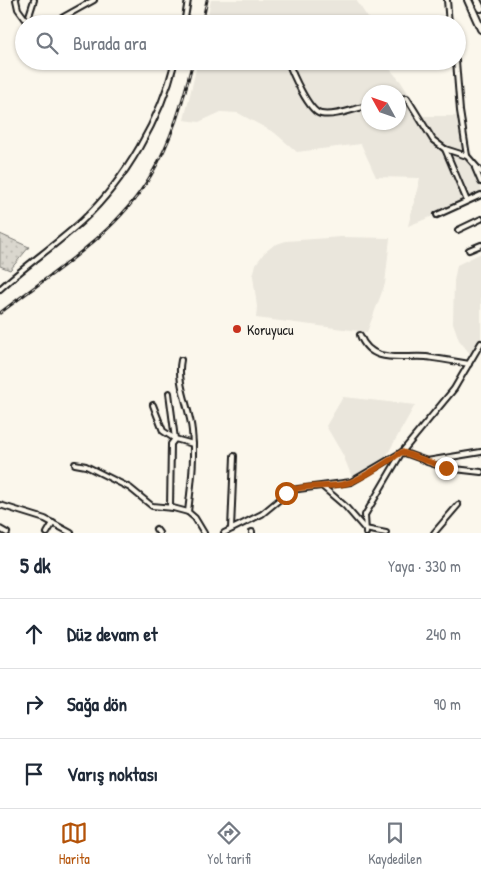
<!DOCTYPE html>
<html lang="tr">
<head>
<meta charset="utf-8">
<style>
	body { margin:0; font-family:"Patrick Hand",sans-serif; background:#f2f2f3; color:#1f2937 }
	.compass { position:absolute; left:361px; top:85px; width:45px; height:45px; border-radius:50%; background:#fff; box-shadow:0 1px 4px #0004; rotate:310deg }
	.stop { position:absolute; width:15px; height:15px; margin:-11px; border:4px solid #b45309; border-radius:50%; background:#fff }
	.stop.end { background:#b45309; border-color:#fff; box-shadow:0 1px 5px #0008 }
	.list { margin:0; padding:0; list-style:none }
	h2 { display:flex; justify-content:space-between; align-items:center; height:65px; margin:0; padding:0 20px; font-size:21px }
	h2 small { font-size:16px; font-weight:400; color:#747a83 }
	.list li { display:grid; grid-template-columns:32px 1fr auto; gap:15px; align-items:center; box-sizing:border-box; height:70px; padding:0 20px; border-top:1px solid #e0e1e3 }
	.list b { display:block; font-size:19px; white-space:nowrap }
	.list em { font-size:16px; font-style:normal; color:#747a83 }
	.icon { flex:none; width:28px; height:28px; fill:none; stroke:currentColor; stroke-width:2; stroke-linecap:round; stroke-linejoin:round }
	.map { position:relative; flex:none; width:481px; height:533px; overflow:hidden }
	.search { position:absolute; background:#fff; box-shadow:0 1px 4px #0004; left:15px; right:15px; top:15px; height:55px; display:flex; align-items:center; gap:12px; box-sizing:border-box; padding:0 18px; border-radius:28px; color:#747a83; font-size:19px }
	.sheet { height:275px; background:#fff }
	nav { display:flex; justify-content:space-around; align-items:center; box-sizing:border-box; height:70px; border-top:1px solid #e0e1e3; background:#fff; font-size:14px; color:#747a83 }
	nav a { display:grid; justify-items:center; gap:2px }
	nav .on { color:#b45309 }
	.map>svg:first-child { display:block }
	.built { fill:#eae6dc; fill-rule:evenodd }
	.green { fill:url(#green-dots); stroke:#7b7a75 }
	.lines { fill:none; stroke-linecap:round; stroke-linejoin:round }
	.minor-casing { stroke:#1c1c1c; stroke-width:8 }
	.trunk-casing { stroke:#1c1c1c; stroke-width:10 }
	.minor { stroke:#fbf7ec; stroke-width:4 }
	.trunk { stroke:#fbf7ec; stroke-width:6 }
	.rail-casing { stroke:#1c1c1c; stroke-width:3 }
	.rail { stroke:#fbf7ec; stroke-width:1; stroke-dasharray:4; stroke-linecap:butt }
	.route { stroke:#b45309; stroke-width:6 }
	.poi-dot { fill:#c8321e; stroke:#fbf7ec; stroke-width:2 }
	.labels { text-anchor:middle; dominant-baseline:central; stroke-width:4.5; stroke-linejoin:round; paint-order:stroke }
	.poi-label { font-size:14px; fill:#1c1c1c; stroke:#fbf7ec; text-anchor:start }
</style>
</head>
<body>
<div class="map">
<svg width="481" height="533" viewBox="0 0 481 533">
	<defs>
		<pattern id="green-dots" width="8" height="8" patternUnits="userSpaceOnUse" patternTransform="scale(1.25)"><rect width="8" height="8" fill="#dad7ce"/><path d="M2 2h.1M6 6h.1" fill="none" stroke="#bab8b0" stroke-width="1.8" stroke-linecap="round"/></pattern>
	</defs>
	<rect width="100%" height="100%" fill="#fbf7ec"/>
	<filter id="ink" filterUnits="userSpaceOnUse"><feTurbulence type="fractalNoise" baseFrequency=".02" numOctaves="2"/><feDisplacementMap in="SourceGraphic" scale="10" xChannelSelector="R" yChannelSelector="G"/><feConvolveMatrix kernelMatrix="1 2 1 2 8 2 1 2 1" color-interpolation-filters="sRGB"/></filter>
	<g filter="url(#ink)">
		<g class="built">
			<polygon points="211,0 356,0 372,24 206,24"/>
			<path d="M198 61H383L401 82 423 116H464L472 154 481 168V197L408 226 420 178 376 177 361 144 297 152 275 133 238 113 221 112 199 122 184 120ZM368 92H398V122H368Z"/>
			<polygon points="341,237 390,238 385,284 367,332 256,318 257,307 253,276 256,264 264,253 274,245 286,241"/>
			<polygon points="481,253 481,347 471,355 459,340 453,323 454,281 457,265"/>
			<polygon points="343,397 415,405 383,462 354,482 343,455 326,426"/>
		</g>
		<polygon class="green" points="0,234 29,247 10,270 0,266"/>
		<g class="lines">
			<g class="minor-casing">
				<g id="minor">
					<polyline points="16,0 18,9 29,24"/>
					<polyline points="447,0 449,24"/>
					<polyline points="27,22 34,0"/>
					<polyline points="51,24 94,0"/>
					<polyline points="184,24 188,0"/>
					<path d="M288 61C292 73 309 112 321 114 335 117 355 108 368 106"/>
					<polyline points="456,61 460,111 467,156 481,172"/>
					<polyline points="398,99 407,98 433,140 445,149 467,156"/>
					<polyline points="445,149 467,201"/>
					<polyline points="475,168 481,182"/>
					<polyline points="437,215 481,195"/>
					<polyline points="458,230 481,219"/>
					<polyline points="469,250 481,245"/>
					<path d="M0 289C26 265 56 245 82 221 125 181 161 118 175 61"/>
					<path d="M360 335C371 365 402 355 426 357 440 359 455 361 469 364"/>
					<path d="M181 360C176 383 190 408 192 431 195 459 191 485 188 512"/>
					<polyline points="169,393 175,439 171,444 170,507"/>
					<polyline points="153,405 163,431 175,439 193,444"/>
					<polyline points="427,462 446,468 481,472"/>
					<polyline points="75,464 86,466 130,488 152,506 173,508 188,512 195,518 204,533"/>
					<polyline points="323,487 345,506 365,529 386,533"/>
					<polyline points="0,505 45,519 71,533"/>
					<polyline points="0,529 7,533"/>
					<polyline points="156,529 159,533"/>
					<polyline points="231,529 234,456"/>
					<polyline points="252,532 252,533"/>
					<polyline points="47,533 53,523"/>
					<polyline points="224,533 262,514 291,490 351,482 402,452 427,461 481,452"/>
					<polyline points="366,533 365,515 402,452 454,389 481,343"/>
					<polyline points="434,533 458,505"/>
				</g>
			</g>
			<g class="trunk-casing">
				<g id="trunk">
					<polyline points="468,0 481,29"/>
					<polyline points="477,0 481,8"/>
				</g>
			</g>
			<use href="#minor" class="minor"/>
			<use href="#trunk" class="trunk"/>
			<g class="rail-casing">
				<g id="rail">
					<polyline points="202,24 207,0"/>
					<path d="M0 313C53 272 117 234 151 175 172 140 183 101 193 61"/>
				</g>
			</g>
			<use href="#rail" class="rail"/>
		</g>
	</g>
	<g class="lines" filter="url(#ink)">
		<path class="route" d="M286 493C305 482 331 490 351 482 369 475 386 462 402 452L446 468"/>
	</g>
	<circle class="poi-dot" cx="237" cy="329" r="5"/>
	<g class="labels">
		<g class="poi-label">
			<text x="247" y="329">Koruyucu</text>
		</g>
	</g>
</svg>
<svg class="compass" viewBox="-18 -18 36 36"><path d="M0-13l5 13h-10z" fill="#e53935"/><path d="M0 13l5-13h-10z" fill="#747a83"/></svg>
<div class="stop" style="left:286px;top:493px"></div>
<div class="stop end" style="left:446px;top:468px"></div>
<div class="search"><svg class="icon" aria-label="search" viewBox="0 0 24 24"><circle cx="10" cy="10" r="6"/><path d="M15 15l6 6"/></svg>Burada ara</div>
</div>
<section class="sheet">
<h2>5 dk<small>Yaya · 330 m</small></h2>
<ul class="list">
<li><svg class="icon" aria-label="ahead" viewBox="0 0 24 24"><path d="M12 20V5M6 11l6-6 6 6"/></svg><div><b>Düz devam et</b></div><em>240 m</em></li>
<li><svg class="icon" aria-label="right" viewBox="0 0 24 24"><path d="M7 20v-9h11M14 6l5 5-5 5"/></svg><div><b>Sağa dön</b></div><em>90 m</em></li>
<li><svg class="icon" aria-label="arrive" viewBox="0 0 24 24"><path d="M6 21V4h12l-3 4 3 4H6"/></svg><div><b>Varış noktası</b></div></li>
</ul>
</section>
<nav>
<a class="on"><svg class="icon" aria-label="map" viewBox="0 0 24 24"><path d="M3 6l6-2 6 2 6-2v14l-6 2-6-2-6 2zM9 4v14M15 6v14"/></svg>Harita</a>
<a><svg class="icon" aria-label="directions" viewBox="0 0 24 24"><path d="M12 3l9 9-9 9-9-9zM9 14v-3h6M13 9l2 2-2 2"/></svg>Yol tarifi</a>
<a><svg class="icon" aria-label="saved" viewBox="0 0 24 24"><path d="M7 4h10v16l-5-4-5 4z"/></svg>Kaydedilen</a>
</nav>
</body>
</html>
